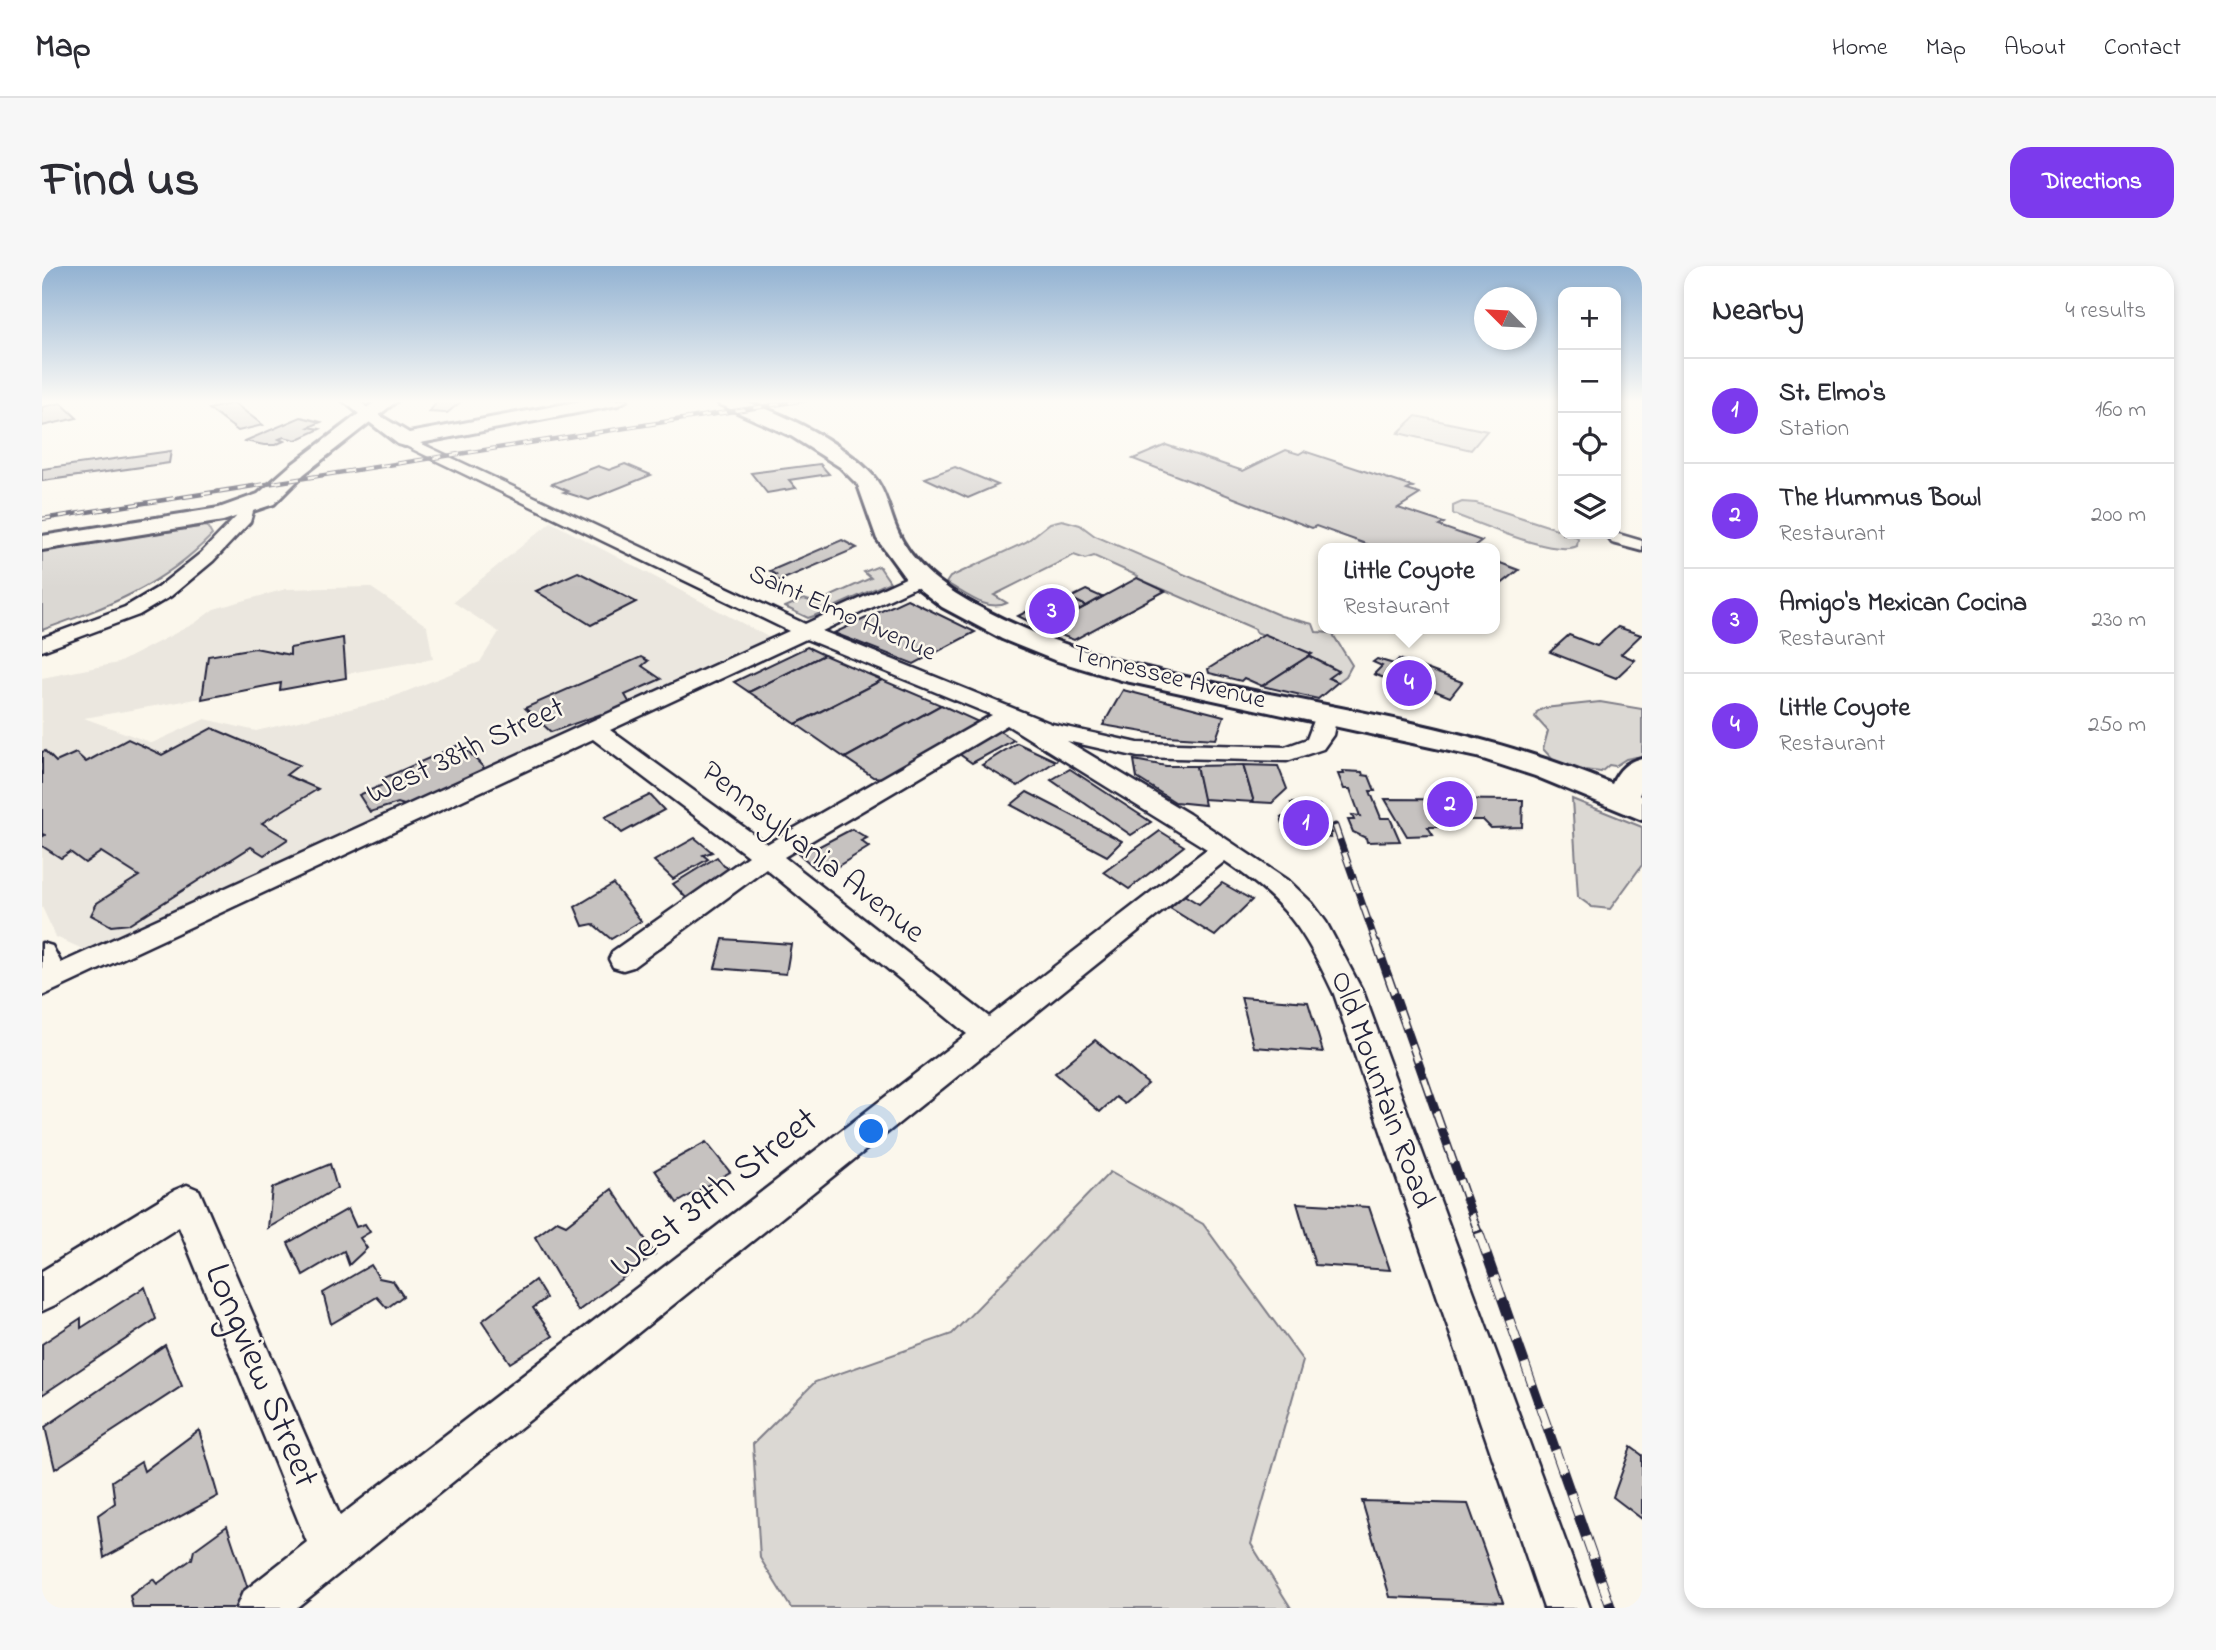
<!DOCTYPE html>
<html lang="en">
<head>
<meta charset="utf-8">
<style>
	body { margin:0; font-family:"Indie Flower",sans-serif; background:#f7f7f7; color:#2b2b33 }
	.controls { position:absolute; right:21px; top:21px; display:grid; overflow:hidden; border-radius:14px; box-shadow:0 4px 10px #0003 }
	.controls button { width:63px; height:63px; display:grid; place-items:center; padding:0; border:0; border-bottom:2px solid #e1e1e2; background:#fff; color:#2b2b33; font:35px sans-serif }
	.compass { position:absolute; left:1432px; top:21px; width:63px; height:63px; border-radius:50%; background:#fff; box-shadow:0 4px 10px #0003; rotate:294deg }
	.you { position:absolute; left:830px; top:866px; width:24px; height:24px; margin:-18px; border:5px solid #fff; border-radius:50%; background:#1a73e8; box-shadow:0 0 0 10px #1a73e833 }
	.badge { display:grid; place-items:center; width:46px; height:46px; border-radius:50%; background:#7c3aed; color:#fff; font-size:23px; font-weight:700 }
	.pin { position:absolute; translate:-50% -50%; border:4px solid #fff; box-shadow:0 2px 7px #0006 }
	.popup { position:absolute; left:1276px; top:277px; width:182px; height:91px; box-sizing:border-box; display:grid; place-content:center; border-radius:14px; background:#fff; filter:drop-shadow(0 2px 5px #0005); font-size:23px; white-space:nowrap; color:#7c7c81 }
	.popup b { font-size:26px; color:#2b2b33 }
	.popup::after { content:''; position:absolute; left:50%; top:100%; margin-left:-14px; border:14px solid transparent; border-top-color:#fff }
	.list { margin:0; padding:0; list-style:none }
	h2 { display:flex; justify-content:space-between; align-items:center; height:91px; margin:0; padding:0 28px; font-size:30px }
	h2 small { font-size:23px; font-weight:400; color:#7c7c81 }
	.list li { display:grid; grid-template-columns:46px 1fr auto; gap:21px; align-items:center; box-sizing:border-box; height:105px; padding:0 28px; border-top:2px solid #e1e1e2 }
	.list b { display:block; font-size:26px; white-space:nowrap }
	.list p { margin:0; font-size:23px; white-space:nowrap; color:#7c7c81 }
	.list em { font-size:23px; font-style:normal; color:#7c7c81 }
	.icon { flex:none; width:38px; height:38px; fill:none; stroke:currentColor; stroke-width:2; stroke-linecap:round; stroke-linejoin:round }
	.map { position:relative; flex:none; width:1600px; height:1342px; overflow:hidden; border-radius:21px }
	header { display:flex; align-items:center; gap:42px; box-sizing:border-box; height:98px; padding:0 35px; background:#fff; border-bottom:2px solid #e1e1e2 }
	header strong { font-size:33px }
	nav { display:flex; gap:38px; margin-inline-start:auto; font-size:24px }
	.intro { display:flex; align-items:center; justify-content:space-between; box-sizing:border-box; height:168px; padding:0 42px }
	h1 { margin:0; font-size:49px }
	.button { padding:18px 32px; border-radius:21px; background:#7c3aed; color:#fff; font-size:24px; font-weight:700 }
	main { display:flex; gap:42px; padding:0 42px }
	aside { flex:1; background:#fff; border-radius:21px; box-shadow:0 4px 10px #0003 }
	.map>svg:first-child { display:block }
	.built { fill:#ebe7df }
	.green { fill:#dbd8d3; stroke:#7e7d87; stroke-width:2 }
	.building { fill:#c6c2c0; stroke:#22223b; stroke-width:2 }
	.lines { fill:none; stroke-linecap:round; stroke-linejoin:round }
	.street-casing { stroke:#22223b; stroke-width:5 }
	.secondary-casing { stroke:#22223b; stroke-width:6 }
	.primary-casing { stroke:#22223b; stroke-width:6 }
	.street { fill:#fbf7ec; fill-rule:evenodd }
	.secondary { fill:#fbf7ec; fill-rule:evenodd }
	.primary { fill:#fbf7ec; fill-rule:evenodd }
	.rail-far3-casing { stroke:#22223b; stroke-width:4.5 }
	.rail-far2-casing { stroke:#22223b; stroke-width:7 }
	.rail-far1-casing { stroke:#22223b; stroke-width:9 }
	.rail-casing { stroke:#22223b; stroke-width:10 }
	.rail-far3 { stroke:#fbf7ec; stroke-width:2.5; stroke-dasharray:9; stroke-linecap:butt }
	.rail-far2 { stroke:#fbf7ec; stroke-width:4.5; stroke-dasharray:14; stroke-linecap:butt }
	.rail-far1 { stroke:#fbf7ec; stroke-width:6; stroke-dasharray:18; stroke-linecap:butt }
	.rail { stroke:#fbf7ec; stroke-width:8; stroke-dasharray:23; stroke-linecap:butt }
	.labels { text-anchor:middle; dominant-baseline:central; stroke-width:5; stroke-linejoin:round; paint-order:stroke }
	.far-street-label { font-size:26px; fill:#22223b; stroke:#fbf7ec }
	.street-label { font-size:32px; fill:#22223b; stroke:#fbf7ec }
	.near-street-label { font-size:38px; fill:#22223b; stroke:#fbf7ec }
</style>
</head>
<body>
<header>
<strong>Map</strong>
<nav><a>Home</a><a>Map</a><a>About</a><a>Contact</a></nav>
</header>
<div class="intro"><h1>Find us</h1><a class="button">Directions</a></div>
<main>
<div class="map">
<svg width="1600" height="1342" viewBox="0 0 1600 1342">
	<rect width="100%" height="100%" fill="#fbf7ec"/>
	<filter id="ink" filterUnits="userSpaceOnUse"><feTurbulence type="fractalNoise" baseFrequency=".0143" numOctaves="2"/><feDisplacementMap in="SourceGraphic" scale="14" xChannelSelector="R" yChannelSelector="G"/><feConvolveMatrix kernelMatrix="1 2 1 2 8 2 1 2 1" color-interpolation-filters="sRGB"/></filter>
	<g filter="url(#ink)">
		<polygon class="built" points="509,256 730,373 45,685 14,671 0,641 0,412 76,397 153,357 172,343 244,323 328,321 385,360 391,393 42,452 110,477 163,453 214,465 338,436 438,396 457,366 411,336"/>
		<g class="green">
			<polygon points="1374,150 1445,165 1429,184 1356,167"/>
			<path d="M1420 236 1434 237 1521 265V268H1529L1536 273 1535 280C1512 291 1437 257 1411 248V240Z"/>
			<path d="M1020 254 1038 259 1053 270 1239 350 1271 358 1274 366 1290 367 1310 399 1304 410 1296 416 1286 412 1295 404 1267 390 1269 388 1214 366 1213 363 1095 312 1096 310 1052 290 1043 293 1032 289 952 329 965 337C945 347 922 326 904 317L908 311 984 276 1008 257Z"/>
			<path d="M165 260 170 269C119 321 67 340 0 364V284Z"/>
			<polygon points="837,300 848,316 772,350 766,352 743,341 762,333 774,337 829,312 822,306"/>
			<polygon points="1558,436 1600,443 1600,490 1584,493 1573,500 1567,499 1559,506 1534,503 1513,496 1501,483 1506,465 1493,451 1495,446 1502,442"/>
			<polygon points="1530,533 1600,561 1600,599 1568,643 1550,641 1536,631"/>
			<polygon points="1068,906 1161,958 1261,1095 1209,1278 1249,1342 749,1342 718,1292 711,1178 773,1116 910,1068"/>
		</g>
		<g class="building">
			<polygon points="401,134 421,134 405,147 387,146 395,136"/>
			<polygon points="19,137 35,152 0,160 0,141"/>
			<polygon points="192,137 221,159 196,165 167,143"/>
			<polygon points="259,151 279,156 267,161 278,163 254,174 242,171 237,173 242,175 233,179 222,179 203,175"/>
			<polygon points="1124,179 1201,205 1244,184 1257,188 1262,185 1371,221 1365,224 1378,228 1356,242 1402,257 1397,260 1440,275 1431,282 1335,282 1274,260 1270,262 1091,193"/>
			<polygon points="129,185 127,197 0,215 0,203"/>
			<polygon points="583,198 609,209 547,234 522,226 526,225 510,218 556,200 567,204"/>
			<polygon points="778,198 787,208 747,214 754,222 725,227 709,207"/>
			<polygon points="913,201 956,219 926,232 883,212"/>
			<polygon points="800,274 815,282 737,315 729,311 734,309 728,305"/>
			<polygon points="1453,295 1477,304 1453,323"/>
			<polygon points="536,306 594,336 549,359 494,325"/>
			<polygon points="1095,312 1123,325 1032,374 1002,363"/>
			<polygon points="1044,324 1060,331 1044,340 1028,332"/>
			<polygon points="1019,328 1044,340 1002,363 976,350"/>
			<polygon points="865,333 933,366 872,398 792,367"/>
			<polygon points="1576,361 1599,369 1579,388 1593,394 1574,412 1508,386 1527,369 1555,380"/>
			<polygon points="1222,368 1270,388 1220,420 1202,412 1199,415 1167,407 1166,403"/>
			<polygon points="301,372 304,412 238,424 239,417 160,433 166,390 213,382 248,389 248,382"/>
			<polygon points="765,381 782,389 707,426 692,416"/>
			<polygon points="782,389 840,414 754,458 707,426"/>
			<polygon points="1267,390 1296,405 1286,412 1296,416 1276,433 1220,420"/>
			<polygon points="599,391 606,395 600,400 619,413 583,429 590,441 565,452 559,448 509,466 483,442"/>
			<polygon points="1335,393 1352,398 1357,393 1420,416 1408,431 1386,422 1381,427 1332,408 1340,400 1331,396"/>
			<polygon points="840,414 899,439 803,492 754,458"/>
			<polygon points="1081,424 1182,450 1174,473 1125,470 1061,459"/>
			<polygon points="899,439 941,458 842,512 831,511 803,492"/>
			<polygon points="170,462 257,499 244,509 276,523 220,557 246,573 222,589 209,581 88,658 69,660 49,649 55,637 97,610 59,586 43,597 28,586 19,592 0,580 0,571 3,569 0,568 0,486 3,485 14,496 34,487 44,496 86,473 120,489"/>
			<polygon points="954,463 972,474 930,497 913,485"/>
			<polygon points="975,477 1014,495 976,520 940,499"/>
			<polygon points="419,478 445,505 365,540 356,537 328,546 317,529 343,518 342,512"/>
			<polygon points="1092,494 1124,500 1154,500 1163,539 1133,536 1095,512"/>
			<polygon points="1201,499 1212,536 1161,533 1154,500"/>
			<polygon points="1201,499 1236,500 1245,523 1230,537 1212,536"/>
			<polygon points="1028,503 1109,556 1089,569 1009,514"/>
			<polygon points="1301,505 1320,506 1321,509 1327,510 1333,525 1328,525 1339,552 1348,552 1358,575 1325,576 1324,572 1311,566 1306,554 1312,554 1310,549 1318,550 1308,523 1302,523 1296,508 1302,508"/>
			<polygon points="985,526 1080,575 1065,590 969,539"/>
			<polygon points="608,529 622,544 580,567 563,551"/>
			<polygon points="1343,533 1481,534 1480,561 1449,562 1441,554 1402,554 1405,561 1386,561 1391,569 1365,570"/>
			<polygon points="1249,537 1277,539 1290,567 1287,567 1289,572 1261,570 1258,563 1242,561 1239,551 1255,552"/>
			<polygon points="810,563 825,572 819,575 827,581 788,605 780,599 774,603 756,587 768,580 772,583"/>
			<polygon points="1118,565 1142,580 1087,623 1062,606"/>
			<polygon points="653,572 670,586 661,589 666,593 631,613 612,595"/>
			<polygon points="675,591 682,600 691,604 647,635 631,618"/>
			<polygon points="1180,617 1210,634 1173,670 1128,642 1142,629 1157,638"/>
			<polygon points="571,618 599,655 569,673 551,658 541,660 533,641"/>
			<polygon points="681,673 749,678 744,708 673,702"/>
			<polygon points="1199,731 1266,736 1281,786 1212,781"/>
			<polygon points="1053,774 1106,818 1083,838 1074,831 1058,846 1013,807"/>
			<polygon points="664,876 688,906 635,937 613,904"/>
			<polygon points="288,898 295,922 226,962 230,922"/>
			<polygon points="570,923 613,988 536,1045 493,971 515,955 524,959"/>
			<polygon points="1255,937 1327,941 1348,1004 1273,999"/>
			<polygon points="306,943 314,961 323,958 328,966 318,972 325,982 307,999 302,985 261,1009 246,977"/>
			<polygon points="329,999 337,1012 351,1015 361,1030 345,1042 335,1031 289,1058 281,1027"/>
			<polygon points="493,1014 504,1032 491,1042 511,1070 468,1097 440,1055"/>
			<polygon points="103,1021 114,1053 0,1129 0,1078 39,1052 39,1062"/>
			<polygon points="123,1079 140,1120 13,1203 3,1161"/>
			<polygon points="157,1164 176,1230 62,1292 56,1249 73,1237 70,1215 99,1196 102,1205"/>
			<polygon points="1589,1181 1600,1189 1600,1253 1571,1231"/>
			<polygon points="1320,1235 1426,1238 1461,1336 1348,1331"/>
			<polygon points="185,1260 210,1335 200,1342 91,1342 88,1330 111,1313 115,1318 150,1293 152,1284"/>
		</g>
		<g class="lines">
			<g class="street-casing">
				<g id="street">
					<polygon points="300,134 316,134 334,149 332,152 322,152"/>
					<path d="M363 170 763 358 870 309H882L885 313 882 317 780 365 1010 458 1096 477 1243 481 1265 473 1276 444H1292L1295 449 1291 469 1281 483 1245 495 1096 491 1025 475 1147 548 1248 616 1270 637 1284 656 1322 728 1548 1342H1502L1292 728C1261 662 1245 637 1183 595L254 1342H194L201 1326 265 1276 137 961 13 1039 0 1045V1005L133 924 145 919 157 924 298 1250 925 768 724 603 591 701 581 704 571 701 567 693 571 685 706 590 551 473 0 730V677L10 680 19 697 747 365 358 177 356 174 358 171ZM764 373 950 449 725 578 568 464ZM965 459 1165 583 947 751 742 591Z"/>
					<polygon points="204,237 212,242 208,256 171,295 129,330 97,349 0,385 0,372 83,341 115,322 159,287 194,251 198,239"/>
					<polygon points="1576,268 1600,275 1600,285 1570,277 1567,273"/>
				</g>
			</g>
			<g class="secondary-casing">
				<g id="secondary">
					<polygon points="545,134 585,134 576,139 363,180 356,178 318,149 327,143 367,167"/>
					<path d="M674 134C682 134 692 133 700 135 738 144 813 183 835 215 845 230 848 248 855 264 870 300 906 325 939 342 1028 389 1124 408 1222 427 1340 450 1459 471 1570 518 1577 503 1584 496 1600 492V523L1597 529 1600 530V554L1493 510 1435 491 1079 414 1012 394 960 373 900 341 864 313 835 273 816 219 798 201 749 170 677 138Z"/>
				</g>
			</g>
			<g class="primary-casing">
				<polygon id="primary" points="335,134 356,134 262,208 232,238 181,255 0,284 0,270 177,242 216,228 248,200"/>
			</g>
			<use href="#street" class="street"/>
			<use href="#secondary" class="secondary"/>
			<use href="#primary" class="primary"/>
			<g class="rail-far3-casing">
				<polyline id="rail-far3" points="0,253 763,134"/>
			</g>
			<g class="rail-far2-casing">
				<polyline id="rail-far2" points="1293,560 1334,677"/>
			</g>
			<g class="rail-far1-casing">
				<polyline id="rail-far1" points="1334,676 1437,969"/>
			</g>
			<g class="rail-casing">
				<polyline id="rail" points="1437,967 1569,1342"/>
			</g>
			<use href="#rail-far3" class="rail-far3"/>
			<use href="#rail-far2" class="rail-far2"/>
			<use href="#rail-far1" class="rail-far1"/>
			<use href="#rail" class="rail"/>
		</g>
	</g>
	<linearGradient id="sky" x2="0" y2="1"><stop stop-color="#92b2d2"/><stop offset="0.42" stop-color="#fdfbf6"/><stop offset="1" stop-color="#fdfbf6" stop-opacity="0"/></linearGradient>
	<rect width="1600" height="322" fill="url(#sky)"/>
	<g class="labels">
		<g class="far-street-label">
			<text transform="translate(800 348) rotate(24)">Saint Elmo Avenue</text>
			<text transform="translate(1127 412) rotate(14)">Tennessee Avenue</text>
		</g>
		<g class="street-label">
			<text transform="translate(424 486) rotate(-25)">West 38th Street</text>
			<text transform="translate(770 587) rotate(38)">Pennsylvania Avenue</text>
			<text transform="translate(1339 824) rotate(70)">Old Mountain Road</text>
		</g>
		<g class="near-street-label">
			<text transform="translate(673 928) rotate(-38)">West 39th Street</text>
			<text transform="translate(218 1110) rotate(67)">Longview Street</text>
		</g>
	</g>
</svg>
<div class="controls">
<button>+</button>
<button>−</button>
<button><svg class="icon" aria-label="locate" viewBox="0 0 24 24"><circle cx="12" cy="12" r="6"/><path d="M12 2v4M12 18v4M2 12h4M18 12h4"/></svg></button>
<button><svg class="icon" aria-label="layers" viewBox="0 0 24 24"><path d="M12 4l9 5-9 5-9-5zM3 14l9 5 9-5"/></svg></button>
</div>
<svg class="compass" viewBox="-18 -18 36 36"><path d="M0-13l5 13h-10z" fill="#e53935"/><path d="M0 13l5-13h-10z" fill="#7c7c81"/></svg>
<div class="you"></div>
<div class="pin badge" style="left:1264px;top:557px">1</div>
<div class="pin badge" style="left:1408px;top:538px">2</div>
<div class="pin badge" style="left:1010px;top:345px">3</div>
<div class="pin badge" style="left:1367px;top:417px">4</div>
<div class="popup"><b>Little Coyote</b>Restaurant</div>
</div>
<aside>
<h2>Nearby<small>4 results</small></h2>
<ul class="list">
<li><span class="badge">1</span><div><b>St. Elmo's</b><p>Station</p></div><em>160 m</em></li>
<li><span class="badge">2</span><div><b>The Hummus Bowl</b><p>Restaurant</p></div><em>200 m</em></li>
<li><span class="badge">3</span><div><b>Amigo's Mexican Cocina</b><p>Restaurant</p></div><em>230 m</em></li>
<li><span class="badge">4</span><div><b>Little Coyote</b><p>Restaurant</p></div><em>250 m</em></li>
</ul>
</aside>
</main>
</body>
</html>
